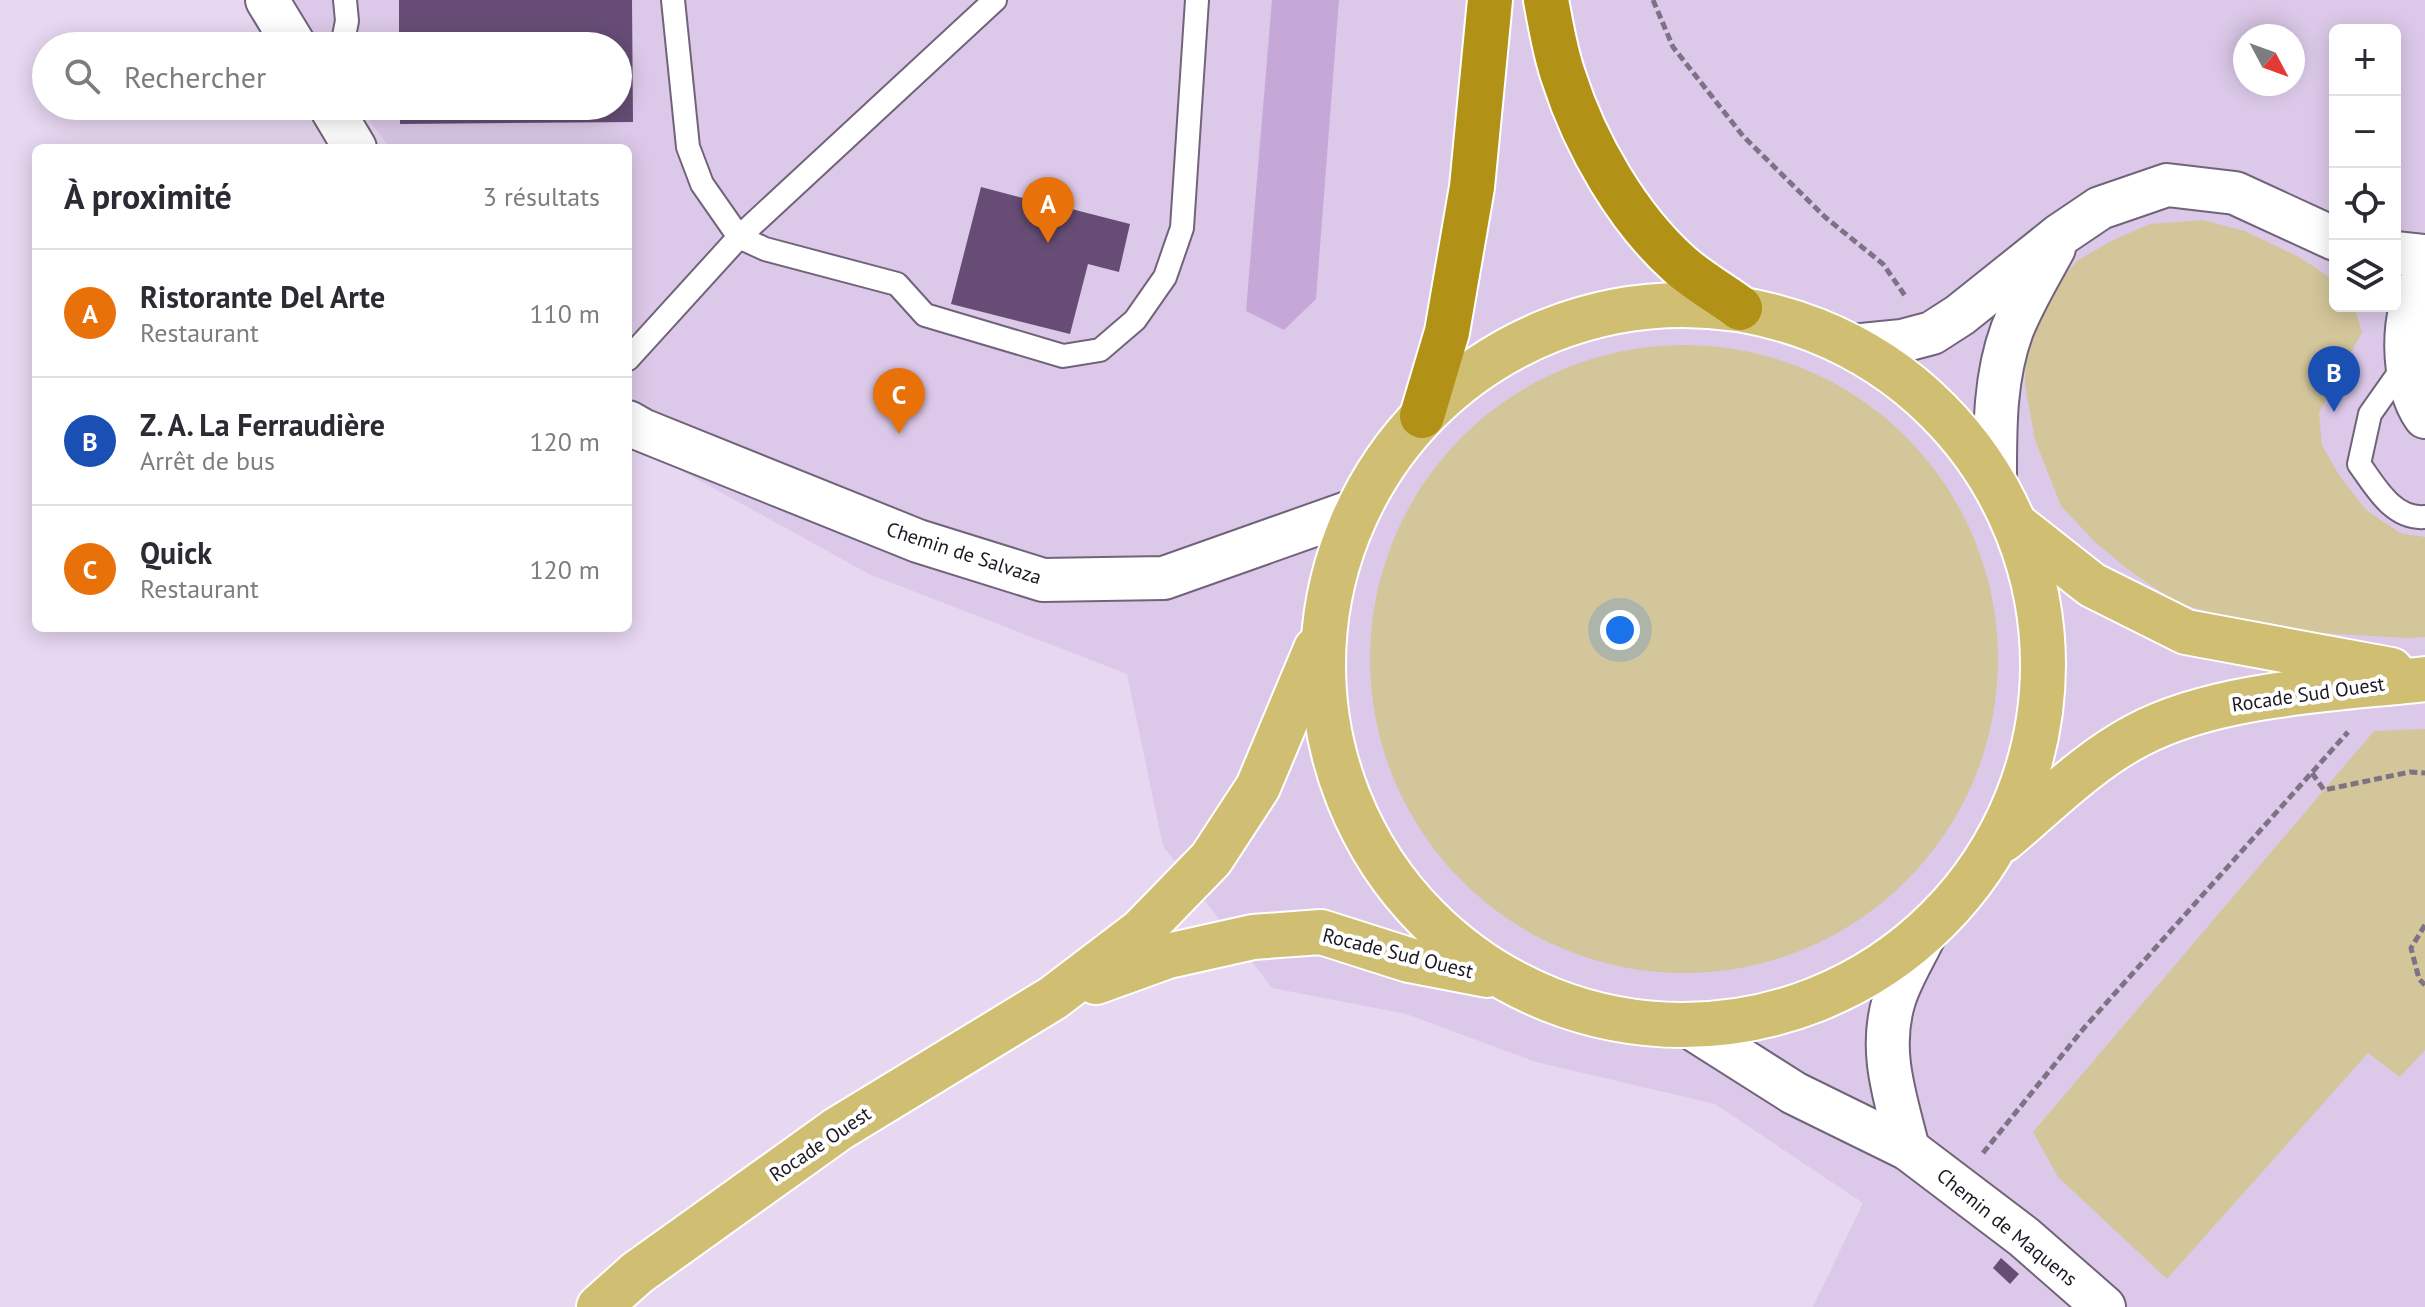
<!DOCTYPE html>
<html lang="fr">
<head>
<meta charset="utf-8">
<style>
	body { margin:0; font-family:"PT Sans",sans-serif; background:#f2f2f3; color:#2b2b33 }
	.controls { position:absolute; right:24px; top:24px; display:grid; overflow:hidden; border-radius:12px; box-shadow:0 4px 20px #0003 }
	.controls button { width:72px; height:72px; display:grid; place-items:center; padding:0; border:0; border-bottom:2px solid #e1e1e2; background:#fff; color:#2b2b33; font:40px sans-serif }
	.compass { position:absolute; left:2233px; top:24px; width:72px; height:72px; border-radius:50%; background:#fff; box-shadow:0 4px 20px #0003; rotate:131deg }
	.you { position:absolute; left:1620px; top:630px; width:28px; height:28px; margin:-20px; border:6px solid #fff; border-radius:50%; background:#1a73e8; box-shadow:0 0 0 12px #1a73e833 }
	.badge { display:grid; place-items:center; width:52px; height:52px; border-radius:50%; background:#db2777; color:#fff; font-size:26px; font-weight:700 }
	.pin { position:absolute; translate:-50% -66px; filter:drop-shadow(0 2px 4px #0008) }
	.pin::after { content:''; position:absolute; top:42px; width:28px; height:24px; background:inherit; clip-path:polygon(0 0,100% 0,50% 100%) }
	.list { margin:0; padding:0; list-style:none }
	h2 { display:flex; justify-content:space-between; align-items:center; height:104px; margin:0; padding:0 32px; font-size:34px }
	h2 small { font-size:26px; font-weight:400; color:#7c7c81 }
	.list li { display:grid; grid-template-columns:52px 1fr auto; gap:24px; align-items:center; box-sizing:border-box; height:128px; padding:0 32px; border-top:2px solid #e1e1e2 }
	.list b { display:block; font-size:30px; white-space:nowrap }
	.list p { margin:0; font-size:26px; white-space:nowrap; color:#7c7c81 }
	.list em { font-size:26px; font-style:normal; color:#7c7c81 }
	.icon { flex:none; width:44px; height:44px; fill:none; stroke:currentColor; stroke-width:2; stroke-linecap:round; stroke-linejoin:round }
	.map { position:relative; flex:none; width:2425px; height:1307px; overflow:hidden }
	.search { position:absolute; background:#fff; box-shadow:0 4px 20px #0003; left:32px; top:32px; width:600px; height:88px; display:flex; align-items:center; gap:20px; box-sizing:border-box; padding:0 28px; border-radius:44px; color:#7c7c81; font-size:30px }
	.panel { position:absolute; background:#fff; box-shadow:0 4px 20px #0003; left:32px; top:144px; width:600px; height:488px; border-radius:12px }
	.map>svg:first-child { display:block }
	.built { fill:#dcc9e9; fill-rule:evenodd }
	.green { fill:#d3c69b }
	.water { fill:#c5a8d7 }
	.building { fill:#674d76 }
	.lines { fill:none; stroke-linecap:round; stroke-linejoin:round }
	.service-casing { stroke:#71647a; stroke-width:26 }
	.minor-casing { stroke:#71647a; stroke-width:46 }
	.primary-casing { stroke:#fff; stroke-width:48 }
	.motorway-casing { stroke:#fff; stroke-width:48 }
	.path { stroke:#7e7384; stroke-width:5; stroke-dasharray:8 4; stroke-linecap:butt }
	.service { stroke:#fff; stroke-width:22 }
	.minor { stroke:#fff; stroke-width:42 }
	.primary { stroke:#d0be73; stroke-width:44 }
	.motorway { stroke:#b19216; stroke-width:44 }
	.labels { text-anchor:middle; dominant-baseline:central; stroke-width:8; stroke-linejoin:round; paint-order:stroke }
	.street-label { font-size:20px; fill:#1e1821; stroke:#fff }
</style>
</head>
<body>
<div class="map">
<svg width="2425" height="1307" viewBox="0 0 2425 1307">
	<rect width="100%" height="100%" fill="#e7d7f1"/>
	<path class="built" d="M281 0H2425V1307H1813L1863 1203 1715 1104 1536 1062 1406 1014 1272 988 1163 846 1127 674 869 574 628 441V148H390L359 106H618V46H315ZM2335 30H2395V306H2335ZM2245 36H2293V84H2245Z"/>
	<g class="green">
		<polygon points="2202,220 2245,231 2301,258 2335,281 2335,306 2354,306 2362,332 2319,413 2322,445 2339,475 2366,510 2400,533 2425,537 2425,637 2407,638 2300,632 2220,615 2177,603 2127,569 2095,542 2061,506 2035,440 2025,385 2026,345 2044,299 2078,260 2113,240 2150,224"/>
		<circle cx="1684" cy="659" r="314"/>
		<polygon points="2425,729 2425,1050 2400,1077 2368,1053 2167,1279 2058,1177 2033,1132 2374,731"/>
	</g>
	<polygon class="water" points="1272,0 1339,0 1316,299 1284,330 1246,311"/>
	<g class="building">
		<polygon points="399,0 632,0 633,122 400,124 400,106 618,106 618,46 399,46"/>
		<polygon points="1031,183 1055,189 1052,204 1130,224 1119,272 1088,264 1070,334 951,304 981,187 1027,199"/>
		<polygon points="2001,1258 2019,1274 2010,1284 1993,1268"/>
	</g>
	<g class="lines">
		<g class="service-casing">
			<g id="service">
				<polyline points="995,0 739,237 765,249 897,284 925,315 1063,356 1100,350 1135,320 1165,277 1182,228 1197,0"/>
				<polyline points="342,46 347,21 345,0"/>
				<polyline points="628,359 739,237 702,184 688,147 673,0"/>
				<path d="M2406 363 2370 414 2359 464C2375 486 2393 520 2425 517"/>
			</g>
		</g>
		<g class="minor-casing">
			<g id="minor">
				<polyline points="267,0 295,46"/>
				<polyline points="330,106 355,148"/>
				<polyline points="2395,253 2425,256"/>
				<path d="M2425 278C2399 309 2401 384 2425 417"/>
				<polyline points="1852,346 1902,341 1932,333 1960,315 2060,235 2100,208 2167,185 2235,193 2335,239"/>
				<polyline points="628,422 642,430 918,541 1043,580 1164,578 1356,510"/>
				<path d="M1995 482C1995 431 1994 379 2012 330 2023 302 2040 274 2054 248"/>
				<polyline points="1690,1027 1794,1093 1908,1149 2024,1237 2104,1307"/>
				<path d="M1908 1149C1896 1099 1878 1052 1894 1000 1901 977 1916 954 1926 932"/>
			</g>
		</g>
		<g class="primary-casing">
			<g id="primary">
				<circle cx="1683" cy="665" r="360"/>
				<polyline points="2017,526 2092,585 2186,632 2391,670"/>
				<path d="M2003 840C2046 804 2088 761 2138 735 2217 693 2336 689 2425 679"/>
				<polyline points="1096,982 1168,956 1253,937 1321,932 1409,960 1487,975"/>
				<polyline points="599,1307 637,1273 838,1129 1053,998 1141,931 1211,859 1258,787 1316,649"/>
			</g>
		</g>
		<g class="motorway-casing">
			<g id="motorway">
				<path d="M1546 0C1551 26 1555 53 1564 78 1585 144 1628 219 1680 265 1698 281 1721 294 1740 308"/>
				<polyline points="1422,416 1447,332 1472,187 1490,0"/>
			</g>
		</g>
		<g class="path">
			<polyline points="1653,0 1673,47 1743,136 1825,217 1883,264 1906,297"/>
			<polyline points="2312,773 2324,790 2410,772 2425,773"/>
			<polyline points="2425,925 2411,948 2419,979 2425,985"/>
			<polyline points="1983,1153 2084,1028 2348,732"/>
		</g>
		<use href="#service" class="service"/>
		<use href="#minor" class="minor"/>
		<use href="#primary" class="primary"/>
		<use href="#motorway" class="motorway"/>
	</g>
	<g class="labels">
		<g class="street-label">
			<text transform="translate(964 553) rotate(18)">Chemin de Salvaza</text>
			<text transform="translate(2308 694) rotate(-8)">Rocade Sud Ouest</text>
			<text transform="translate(1398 953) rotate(14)">Rocade Sud Ouest</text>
			<text transform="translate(820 1144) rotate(-34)">Rocade Ouest</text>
			<text transform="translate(2007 1227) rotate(39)">Chemin de Maquens</text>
		</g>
	</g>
</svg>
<div class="controls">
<button>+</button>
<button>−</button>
<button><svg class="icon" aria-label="locate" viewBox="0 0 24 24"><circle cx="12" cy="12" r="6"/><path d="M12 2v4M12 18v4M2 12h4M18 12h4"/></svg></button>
<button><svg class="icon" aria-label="layers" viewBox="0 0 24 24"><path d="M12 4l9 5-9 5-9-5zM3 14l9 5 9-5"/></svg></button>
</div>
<svg class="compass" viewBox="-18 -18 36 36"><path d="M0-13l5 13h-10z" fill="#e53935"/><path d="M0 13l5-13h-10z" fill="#7c7c81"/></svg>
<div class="you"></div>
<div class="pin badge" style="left:1048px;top:243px;background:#e8710a">A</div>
<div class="pin badge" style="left:2334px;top:412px;background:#1a4fb4">B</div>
<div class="pin badge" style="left:899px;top:434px;background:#e8710a">C</div>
<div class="search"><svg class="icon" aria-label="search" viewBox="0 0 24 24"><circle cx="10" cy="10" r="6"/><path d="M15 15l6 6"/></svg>Rechercher</div>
<section class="panel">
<h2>À proximité<small>3 résultats</small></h2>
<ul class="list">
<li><span class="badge" style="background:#e8710a">A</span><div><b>Ristorante Del Arte</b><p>Restaurant</p></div><em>110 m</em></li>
<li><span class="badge" style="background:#1a4fb4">B</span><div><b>Z. A. La Ferraudière</b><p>Arrêt de bus</p></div><em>120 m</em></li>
<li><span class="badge" style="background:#e8710a">C</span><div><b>Quick</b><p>Restaurant</p></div><em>120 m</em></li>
</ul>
</section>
</div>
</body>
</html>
